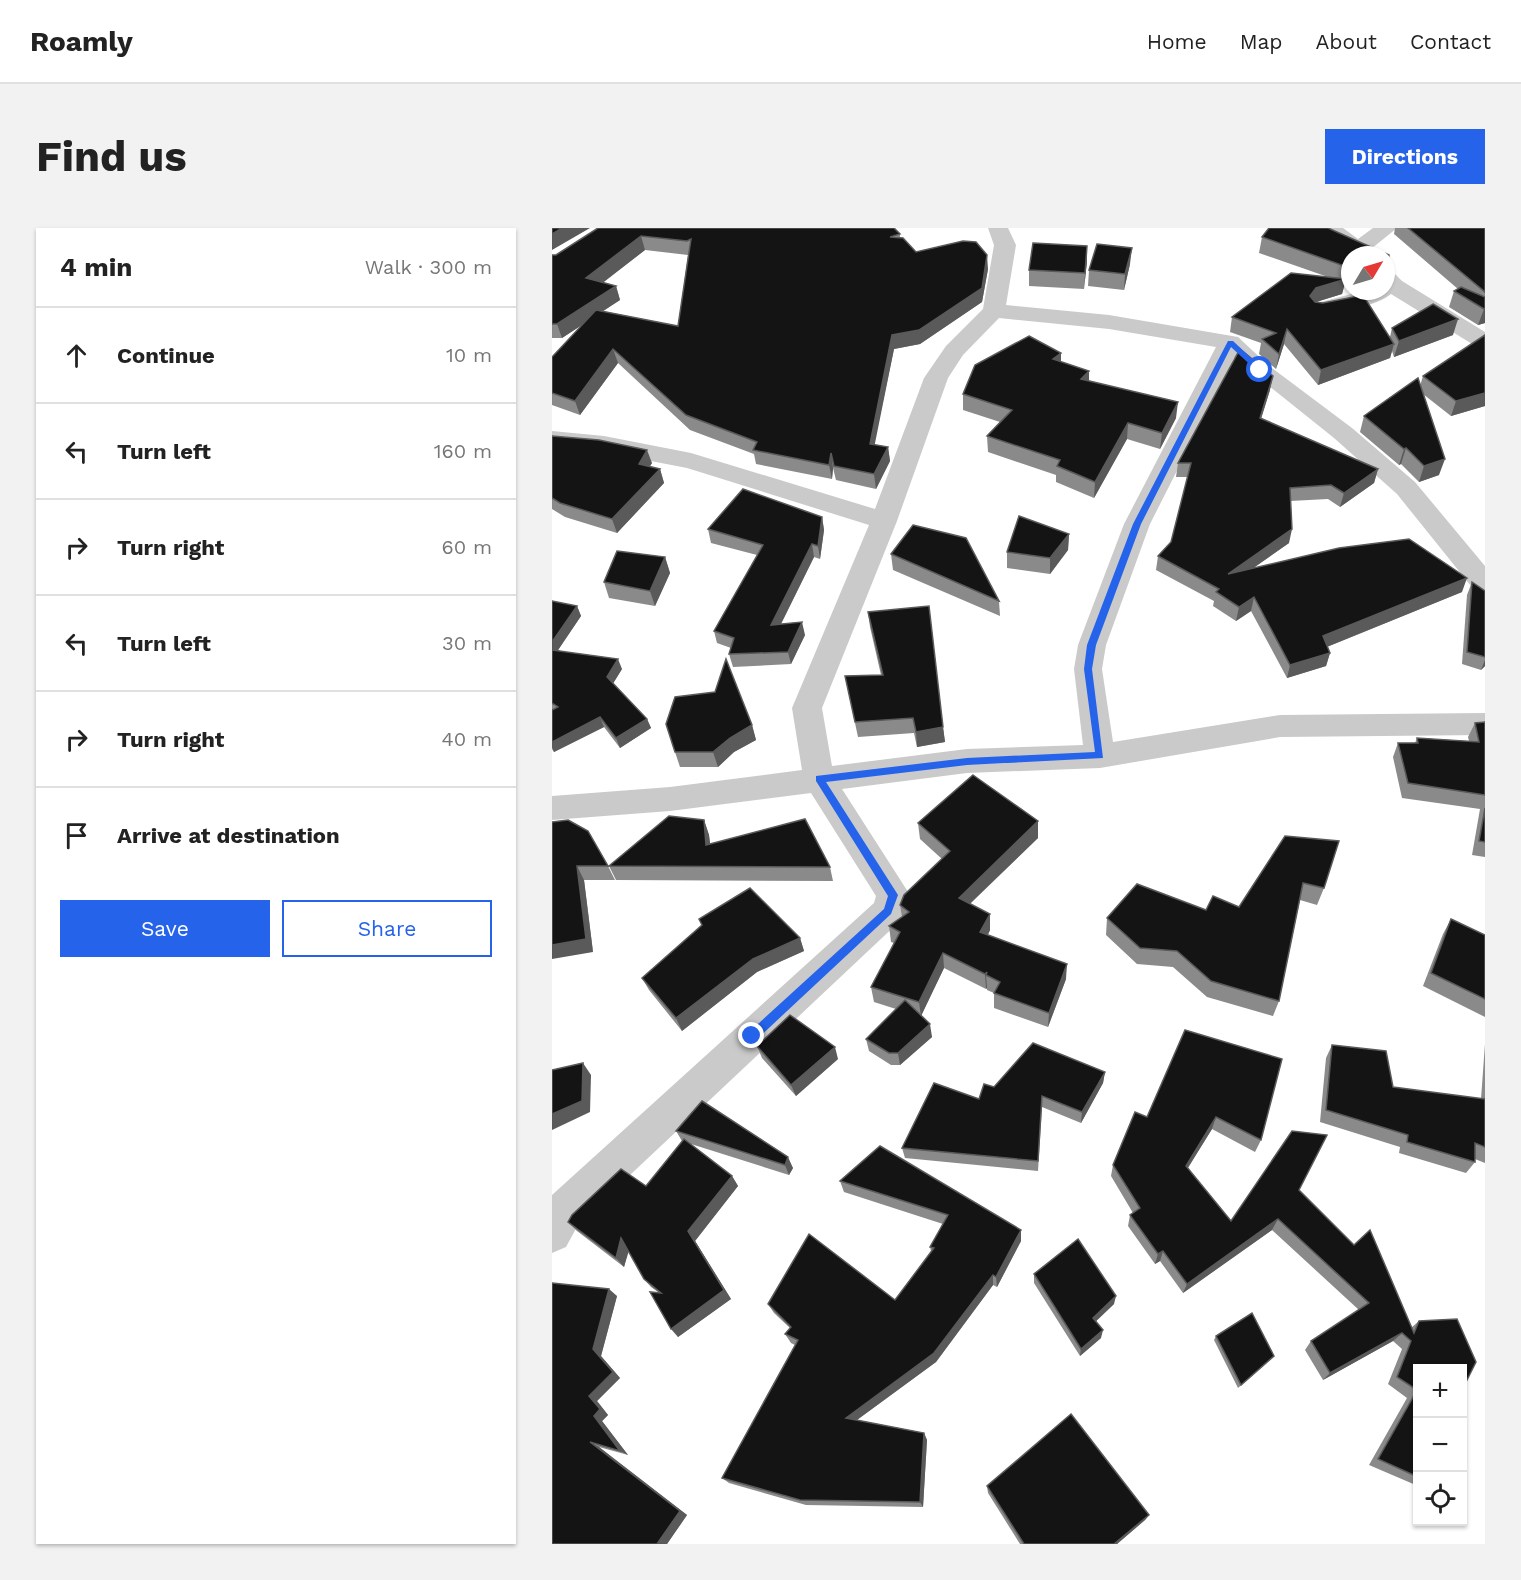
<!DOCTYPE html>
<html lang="en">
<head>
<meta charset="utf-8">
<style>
	body { margin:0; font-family:"Work Sans",sans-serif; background:#f2f2f2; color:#222 }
	.controls { position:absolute; right:18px; bottom:18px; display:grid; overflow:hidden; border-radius:0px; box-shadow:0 2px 4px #0004 }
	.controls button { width:54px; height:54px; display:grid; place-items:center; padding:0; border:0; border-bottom:2px solid #e0e0e0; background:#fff; color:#222; font:30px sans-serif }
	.compass { position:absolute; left:789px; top:18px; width:54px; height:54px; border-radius:50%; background:#fff; box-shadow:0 2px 4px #0004; rotate:52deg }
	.stop { position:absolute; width:18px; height:18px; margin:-14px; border:4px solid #2563eb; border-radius:50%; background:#fff }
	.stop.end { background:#2563eb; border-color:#fff; box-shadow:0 2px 6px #0008 }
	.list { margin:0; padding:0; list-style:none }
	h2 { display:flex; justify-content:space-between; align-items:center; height:78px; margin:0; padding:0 24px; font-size:26px }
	h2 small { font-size:20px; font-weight:400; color:#767676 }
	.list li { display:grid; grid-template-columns:39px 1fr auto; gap:18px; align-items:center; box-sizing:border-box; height:96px; padding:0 24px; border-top:2px solid #e0e0e0 }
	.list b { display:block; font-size:22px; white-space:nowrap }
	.list em { font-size:20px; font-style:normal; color:#767676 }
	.actions { display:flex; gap:12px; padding:18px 24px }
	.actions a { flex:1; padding:14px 0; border:2px solid #2563eb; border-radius:0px; text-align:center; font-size:21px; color:#2563eb }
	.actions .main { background:#2563eb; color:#fff }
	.icon { flex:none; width:33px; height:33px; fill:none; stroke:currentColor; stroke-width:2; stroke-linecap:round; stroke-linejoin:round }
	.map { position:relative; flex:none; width:933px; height:1316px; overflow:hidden; border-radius:0px }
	header { display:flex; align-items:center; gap:36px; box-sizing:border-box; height:84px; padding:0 30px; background:#fff; border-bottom:2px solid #e0e0e0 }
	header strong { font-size:28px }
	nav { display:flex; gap:33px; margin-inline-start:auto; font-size:21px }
	.intro { display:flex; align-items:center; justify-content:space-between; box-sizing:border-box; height:144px; padding:0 36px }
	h1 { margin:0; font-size:42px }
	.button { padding:15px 27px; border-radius:0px; background:#2563eb; color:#fff; font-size:21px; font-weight:700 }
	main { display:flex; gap:36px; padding:0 36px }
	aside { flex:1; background:#fff; border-radius:0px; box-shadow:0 2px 4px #0004 }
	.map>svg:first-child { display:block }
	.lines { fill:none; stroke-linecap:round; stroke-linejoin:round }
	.minor { fill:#cacaca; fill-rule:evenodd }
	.wall { fill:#8a8a8a; fill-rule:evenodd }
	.shaded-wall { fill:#5a5a5a }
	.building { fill:#141414; stroke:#5a5a5a; stroke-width:1.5 }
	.route { fill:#2563eb }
</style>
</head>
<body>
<header>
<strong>Roamly</strong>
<nav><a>Home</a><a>Map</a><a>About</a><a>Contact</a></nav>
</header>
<div class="intro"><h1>Find us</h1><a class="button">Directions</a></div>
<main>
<aside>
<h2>4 min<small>Walk · 300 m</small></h2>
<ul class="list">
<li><svg class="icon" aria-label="ahead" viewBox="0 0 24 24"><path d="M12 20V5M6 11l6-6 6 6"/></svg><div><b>Continue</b></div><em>10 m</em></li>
<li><svg class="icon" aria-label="left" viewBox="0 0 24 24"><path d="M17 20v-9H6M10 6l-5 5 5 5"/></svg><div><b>Turn left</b></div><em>160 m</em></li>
<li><svg class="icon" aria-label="right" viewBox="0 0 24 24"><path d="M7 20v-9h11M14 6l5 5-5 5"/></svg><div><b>Turn right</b></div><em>60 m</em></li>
<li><svg class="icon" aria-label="left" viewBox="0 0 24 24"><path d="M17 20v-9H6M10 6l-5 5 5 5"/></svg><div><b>Turn left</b></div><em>30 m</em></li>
<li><svg class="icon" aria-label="right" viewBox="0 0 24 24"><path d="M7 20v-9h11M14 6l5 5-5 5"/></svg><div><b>Turn right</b></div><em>40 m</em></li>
<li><svg class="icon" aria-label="arrive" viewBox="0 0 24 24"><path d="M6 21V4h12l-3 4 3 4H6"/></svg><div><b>Arrive at destination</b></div></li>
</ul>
<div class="actions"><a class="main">Save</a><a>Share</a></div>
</aside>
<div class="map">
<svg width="933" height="1316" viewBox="0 0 933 1316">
	<rect width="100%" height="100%" fill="#fff"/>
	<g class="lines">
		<g class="minor">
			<path d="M436 0H456L464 17 454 77 557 87 686 109 716 137 800 200 863 254 933 338V365L923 363 845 266 782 210 682 130 598 296 554 417 550 441 561 514 728 487 933 485V507L728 509 548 540 415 545 290 561 358 667 348 693 27 995 14 1019 0 1025V967L322 675 324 668 259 565 118 583 0 592V568L118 559 250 542 240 480 317 297 135 240 52 224 0 219V203L52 208 139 225 323 281 372 150 394 118 431 81 442 17ZM447 90 557 101 664 119 572 296 526 417 522 441 531 517 415 521 280 538 270 480 345 293 396 150 411 127Z"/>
			<polygon points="768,0 791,0 806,11 821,0 845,0 819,21 824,27 800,27"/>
			<path d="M834 44 842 45 850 53 933 104V121L925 119 839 66C826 77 778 90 761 86L758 81 761 76 811 63H834Z"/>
		</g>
	</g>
	<g class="wall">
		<path d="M46 0 348 6V10L364 24 436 41 430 74 368 116 342 121 322 216 336 219 338 233 324 261 284 252 281 240 280 251 204 236 202 226 138 202 66 135 28 187 0 177V129L30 97 10 110H0V27H4ZM93 22 136 27 126 98 51 83 68 72 64 58 51 54Z"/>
		<polygon points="843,0 933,0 933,95 926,97 897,79 902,63 906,61 842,6"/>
		<polygon points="710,9 798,27 798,57 793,55 790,66 764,74 838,109 840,100 901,107 842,129 840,123 838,130 766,157 732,116 724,141 707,126 709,115 678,104 680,89 776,49 707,25"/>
		<polygon points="535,33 532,61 477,58 477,42"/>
		<polygon points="578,36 572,62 536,58 537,42"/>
		<polygon points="509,125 509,134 537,143 537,153 624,190 608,221 575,211 542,270 504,254 504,247 436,224 435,208 448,194 411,182 411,166"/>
		<polygon points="871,148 933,178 899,188 871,166 887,247 867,254 849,236 847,237 808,204 812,188 868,158"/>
		<polygon points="718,162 709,190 826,241 822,255 788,279 776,271 738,273 737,315 701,340 910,364 775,419 778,425 774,438 735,450 699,383 684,393 661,378 662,373 604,342 606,328 619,314 636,249 624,249 626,235"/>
		<polygon points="0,208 100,235 98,238 108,241 112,255 65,305 13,289 0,281"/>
		<polygon points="270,289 272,302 268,331 262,329 229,396 253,407 239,436 181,439 177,426 179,420 165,415 162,403 205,327 159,315 156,301"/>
		<polygon points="517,306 516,322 498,346 455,340 455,324"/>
		<polygon points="339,326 447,373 448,388 341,342"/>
		<polygon points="113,329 118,345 103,378 57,370 52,354"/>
		<polygon points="920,354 933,363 933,438 929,442 910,436 915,367"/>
		<polygon points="0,373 25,378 29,388 6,422 70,441 61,455 95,491 99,500 68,520 52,499 2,524 0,521"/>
		<polygon points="316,384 391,499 393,514 365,519 362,505 306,509 293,448 329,447 318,399"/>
		<polygon points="933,494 933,629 920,627 928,581 850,570 841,529 846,515 863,515 865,510 917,513 916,509 923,495"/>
		<polygon points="200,497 204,512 182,524 166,539 128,539 123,524"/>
		<polygon points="152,592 157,607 158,616 278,639 281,653 64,652 57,638"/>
		<polygon points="486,593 486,610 418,676 438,702 436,707 514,751 496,799 442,780 442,765 435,762 435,760 434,761 392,740 369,788 380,809 348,837 339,837 317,823 314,811 344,781 322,774 319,759 342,715 339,714 337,698 350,689 348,677 390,631 368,611 366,595"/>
		<polygon points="0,594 56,638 63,652 32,652 41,724"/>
		<polygon points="733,608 772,660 765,677 748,672 727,773 721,788 655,769 621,739 585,736 554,707 555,690 687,679"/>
		<polygon points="147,691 248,710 252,723 205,744 130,803 97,762 90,750 150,697"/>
		<polygon points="899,691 933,707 933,789 871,758 891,706"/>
		<polygon points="633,802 709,912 703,924 660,901 636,940 679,993 747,962 859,1100 867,1093 866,1258 817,1237 855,1170 836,1156 850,1121 841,1113 771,1152 753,1122 759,1113 807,1082 720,1002 631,1065 608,1033 603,1036 576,998 578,987 581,985 559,948 561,937 595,889"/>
		<polygon points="933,816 933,935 923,931 923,934 914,945 847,925 848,919 768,894 774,830 780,817 841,859 929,871"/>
		<polygon points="205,818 286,831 244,868 210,830"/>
		<polygon points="553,844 551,855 529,895 490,879 486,943 353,930 350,920 427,871 442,859"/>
		<polygon points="150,873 241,940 237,947 139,916 180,948 186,958 143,1013 179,1071 126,1109 106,1064 99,1059 92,1051 76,1023 72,1039 25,1003 16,994 94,958 130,913 124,903"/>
		<polygon points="328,918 469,1013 445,1059 441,1057 384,1134 305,1192 372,1205 375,1212 371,1279 254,1277 177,1255 170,1250 243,1117 239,1115 233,1106 238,1100 222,1085 216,1076 343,1072 379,1023 378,1019 391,996 292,964 288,953"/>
		<polygon points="482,1046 562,1076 544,1093 549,1110 528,1128 482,1055"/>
		<polygon points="0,1055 65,1068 49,1128 68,1150 45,1173 56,1187 50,1193 76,1227 47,1219 135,1287 115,1316 0,1316"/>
		<polygon points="664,1108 719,1131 686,1160 662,1112"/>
		<polygon points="435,1258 597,1287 593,1292 565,1316 468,1316 436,1265"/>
	</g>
	<g class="shaded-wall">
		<polygon points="10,0 38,0 0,22 0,6"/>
		<polygon points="89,8 93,22 39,64 34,50"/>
		<polygon points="535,18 535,33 532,61 533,45"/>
		<polygon points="580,20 578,36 572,62 573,46"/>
		<polygon points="435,27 436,41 430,74 368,116 342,121 320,230 318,216 340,107"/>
		<polygon points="794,51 790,66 761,75 758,68 764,60"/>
		<polygon points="64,58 68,72 10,110 5,96"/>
		<polygon points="932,81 933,81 933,95 926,97"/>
		<polygon points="906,91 901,107 842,129 847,113"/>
		<polygon points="735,101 732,116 724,141 727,126"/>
		<polygon points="842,116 838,130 766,157 769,142"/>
		<polygon points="61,121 66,135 28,187 23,173"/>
		<polygon points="509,125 509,141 501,131"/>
		<polygon points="537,143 537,159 529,151"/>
		<polygon points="721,148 718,162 705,204 708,190"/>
		<polygon points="933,165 933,178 899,188 904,173"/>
		<polygon points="626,174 624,190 608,221 610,205"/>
		<polygon points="576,195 575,211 542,270 543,254"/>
		<polygon points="336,219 338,233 324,261 322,246"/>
		<polygon points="854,220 849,236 847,237 852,221"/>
		<polygon points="95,222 100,235 91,249 87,236"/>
		<polygon points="279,225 281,240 280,251 277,237"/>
		<polygon points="893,231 887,247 867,254 872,238"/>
		<polygon points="108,241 112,255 65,305 60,291"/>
		<polygon points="826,241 822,255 788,279 792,265"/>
		<polygon points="270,289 272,302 268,331 266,318"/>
		<polygon points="740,301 737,315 673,360 676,346"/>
		<polygon points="517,306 516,322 498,346 498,330"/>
		<polygon points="260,316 262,329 222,410 219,397"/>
		<polygon points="113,329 118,345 103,378 98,363"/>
		<polygon points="915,350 910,364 767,422 771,408"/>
		<polygon points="702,369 699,383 684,393 687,379"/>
		<polygon points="25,378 29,388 0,431 0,414"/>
		<polygon points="250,394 253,407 239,436 236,424"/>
		<polygon points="778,425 774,438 735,450 738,437"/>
		<polygon points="66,431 70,441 59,459 55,449"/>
		<polygon points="933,432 933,438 929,442"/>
		<polygon points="48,489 52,499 2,524 0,519 0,514"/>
		<polygon points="95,491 99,500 68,520 64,510"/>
		<polygon points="200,497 204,512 182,524 166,539 161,524 178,510"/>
		<polygon points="391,499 393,514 365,519 364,504"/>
		<polygon points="152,592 157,607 160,631 154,617"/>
		<polygon points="486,593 486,610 408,685 407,670"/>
		<polygon points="25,638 32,652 41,724 0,731 0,717"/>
		<polygon points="438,686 438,702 429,720 428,704"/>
		<polygon points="248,710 252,723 205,744 130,803 124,790 201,731"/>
		<polygon points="391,725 392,740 369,788 367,774"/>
		<polygon points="515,736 514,751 496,799 497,785"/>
		<polygon points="435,744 434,747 435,760 434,761 433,746"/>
		<polygon points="378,796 380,809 348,837 346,825"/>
		<polygon points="283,819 286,831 244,868 239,857"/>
		<polygon points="31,835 39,847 38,884 0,902 0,886"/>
		<polygon points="553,844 551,855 529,895 530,884"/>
		<polygon points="664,889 660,901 630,949 634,938"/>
		<polygon points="236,929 241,940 237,947 233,937"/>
		<polygon points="180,948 186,958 143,1013 179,1071 126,1109 119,1101 136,1003"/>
		<polygon points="726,991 720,1002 631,1065 635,1056"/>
		<polygon points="469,1002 469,1013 445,1059 444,1049"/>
		<polygon points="69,1010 78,1019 72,1039 64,1030"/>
		<polygon points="611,1023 608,1033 603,1036 606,1026"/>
		<polygon points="441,1047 441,1057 384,1134 298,1197 294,1190"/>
		<polygon points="57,1061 65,1068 49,1128 68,1150 45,1173 56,1187 50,1193 76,1227 68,1223 42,1188 37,1168 41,1121"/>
		<polygon points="564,1068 562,1076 539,1098 541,1090"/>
		<polygon points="551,1102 549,1110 528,1128 529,1121"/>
		<polygon points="850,1105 841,1113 771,1152 778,1145"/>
		<polygon points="372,1205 375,1212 371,1279 368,1274"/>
		<polygon points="38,1214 47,1219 135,1287 115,1316 105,1316"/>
		<polygon points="597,1287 593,1292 565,1316 562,1316"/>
	</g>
	<g class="building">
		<polygon points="0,0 10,0 0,6"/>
		<polygon points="46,0 342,0 348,6 338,9 351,10 364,24 411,13 424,14 435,27 430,60 367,102 340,107 318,216 336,219 322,246 282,238 279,225 277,237 201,222 205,214 134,187 61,121 23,173 0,165 0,129 44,82 126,98 139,11 135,13 89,8 34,50 64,58 5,96 0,96 0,27 4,27"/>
		<polygon points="717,0 776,0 837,27 836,38 834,38 834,27 798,27 798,40 710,9"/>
		<polygon points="856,0 933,0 933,64"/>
		<polygon points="481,15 535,18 533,45 477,42"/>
		<polygon points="545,16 580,20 573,46 537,42"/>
		<polygon points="739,45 794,51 764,60 758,68 763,74 771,75 811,67 842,116 769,142 735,101 727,126 710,111 724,105 680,89"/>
		<polygon points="909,59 933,69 933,81 932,81 902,63"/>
		<polygon points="881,76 906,91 847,113 840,100"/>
		<polygon points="933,107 933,165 904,173 871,148"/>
		<polygon points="477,108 509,125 501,131 537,143 529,151 626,174 610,205 576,195 543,254 505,238 508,232 435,208 460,182 411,166 423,137"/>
		<polygon points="688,121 721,148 708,190 826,241 792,265 779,257 738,260 740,301 676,346 787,320 857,311 915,350 771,408 778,425 738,437 702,369 687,379 664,364 667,361 606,328 619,314 639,235 626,235"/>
		<polygon points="866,150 893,231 872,238 854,220 852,221 812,188"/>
		<polygon points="0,208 47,212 95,222 87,236 108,241 60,291 8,275 0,270"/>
		<polygon points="191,261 270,289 266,318 260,316 219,397 250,394 236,424 177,426 182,410 162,403 211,317 156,301"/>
		<polygon points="467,288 517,306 498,330 455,324"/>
		<polygon points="361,297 414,310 447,373 339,326"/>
		<polygon points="65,323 113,329 98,363 52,354"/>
		<polygon points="920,354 933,363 933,429 915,424"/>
		<polygon points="0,373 25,378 0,414"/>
		<polygon points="377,378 391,499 364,504 361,490 303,494 293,448 331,447 316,384"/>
		<polygon points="0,422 66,431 55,449 95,491 64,510 48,489 0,514 0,482 6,479 0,475"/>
		<polygon points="174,431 200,497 178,510 161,524 123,524 114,496 123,469 163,464"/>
		<polygon points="933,494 933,567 856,555 846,515 866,515 865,510 927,514 923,495"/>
		<polygon points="421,547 486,593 407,670 438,686 428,704 515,736 497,785 442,765 448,754 434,747 435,744 433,746 391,725 367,774 319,759 348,704 337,698 357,684 348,677 352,667 398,623 366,595"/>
		<polygon points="933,580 933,614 927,613"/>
		<polygon points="117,588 152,592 154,617 253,591 278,639 57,638"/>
		<polygon points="16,592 36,603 56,638 25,638 34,711 0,717 0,594"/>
		<polygon points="733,608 787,613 772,660 751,655 727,773 659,753 625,723 588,720 555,690 585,656 654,682 661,668 687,679"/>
		<polygon points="198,660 248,710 201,731 124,790 90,750 150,697 147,691"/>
		<polygon points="899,691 933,707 933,771 879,745"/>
		<polygon points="353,772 378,796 346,825 337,825 314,811"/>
		<polygon points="238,787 283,819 239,857 205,818"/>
		<polygon points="633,802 730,831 709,912 664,889 634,938 679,993 740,903 775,907 747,962 802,1017 818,1002 862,1105 867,1093 905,1091 924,1134 910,1162 910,1140 866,1140 866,1249 826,1231 865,1162 845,1149 859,1113 850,1105 778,1145 759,1113 817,1075 726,991 635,1056 611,1023 606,1026 578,987 588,980 561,937 583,884 595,889"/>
		<polygon points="481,815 553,844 530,884 490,868 486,933 350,920 382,855 427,871 432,856 442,859"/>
		<polygon points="780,817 834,823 841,859 933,871 933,919 923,915 923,934 855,914 856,907 774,882"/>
		<polygon points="31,835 30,873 0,886 0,842"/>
		<polygon points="150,873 236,929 233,937 124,903"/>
		<polygon points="132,911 180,948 136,1003 172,1062 119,1101 98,1064 109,1065 92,1051 69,1010 64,1030 16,994 20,987 69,941 94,958"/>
		<polygon points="328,918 469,1002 444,1049 441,1047 382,1125 294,1190 372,1205 368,1274 248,1272 170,1250 246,1112 233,1106 239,1099 216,1076 257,1006 343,1072 382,1020 378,1019 396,987 288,953"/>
		<polygon points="526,1011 564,1068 541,1090 551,1102 529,1121 482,1046"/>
		<polygon points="0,1055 57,1061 41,1121 61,1144 37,1168 48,1181 42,1188 68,1223 38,1214 128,1283 105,1316 0,1316"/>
		<polygon points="700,1085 722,1128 689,1157 664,1108"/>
		<polygon points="519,1186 597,1287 562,1316 472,1316 435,1258"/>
	</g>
	<polygon class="route" points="676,113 681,113 712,142 706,144 679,119 589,296 544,417 540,441 551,530 415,537 274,554 346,667 339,686 204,812 196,812 196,805 332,681 336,668 264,553 264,548 415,530 543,524 532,441 535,417 581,296"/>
</svg>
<div class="controls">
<button>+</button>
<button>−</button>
<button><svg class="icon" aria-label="locate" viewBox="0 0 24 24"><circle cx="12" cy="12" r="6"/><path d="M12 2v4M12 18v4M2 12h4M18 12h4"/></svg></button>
</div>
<svg class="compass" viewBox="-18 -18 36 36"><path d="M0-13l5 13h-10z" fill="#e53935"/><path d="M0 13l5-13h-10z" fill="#767676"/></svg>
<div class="stop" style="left:708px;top:142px"></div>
<div class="stop end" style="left:200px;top:808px"></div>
</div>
</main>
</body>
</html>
